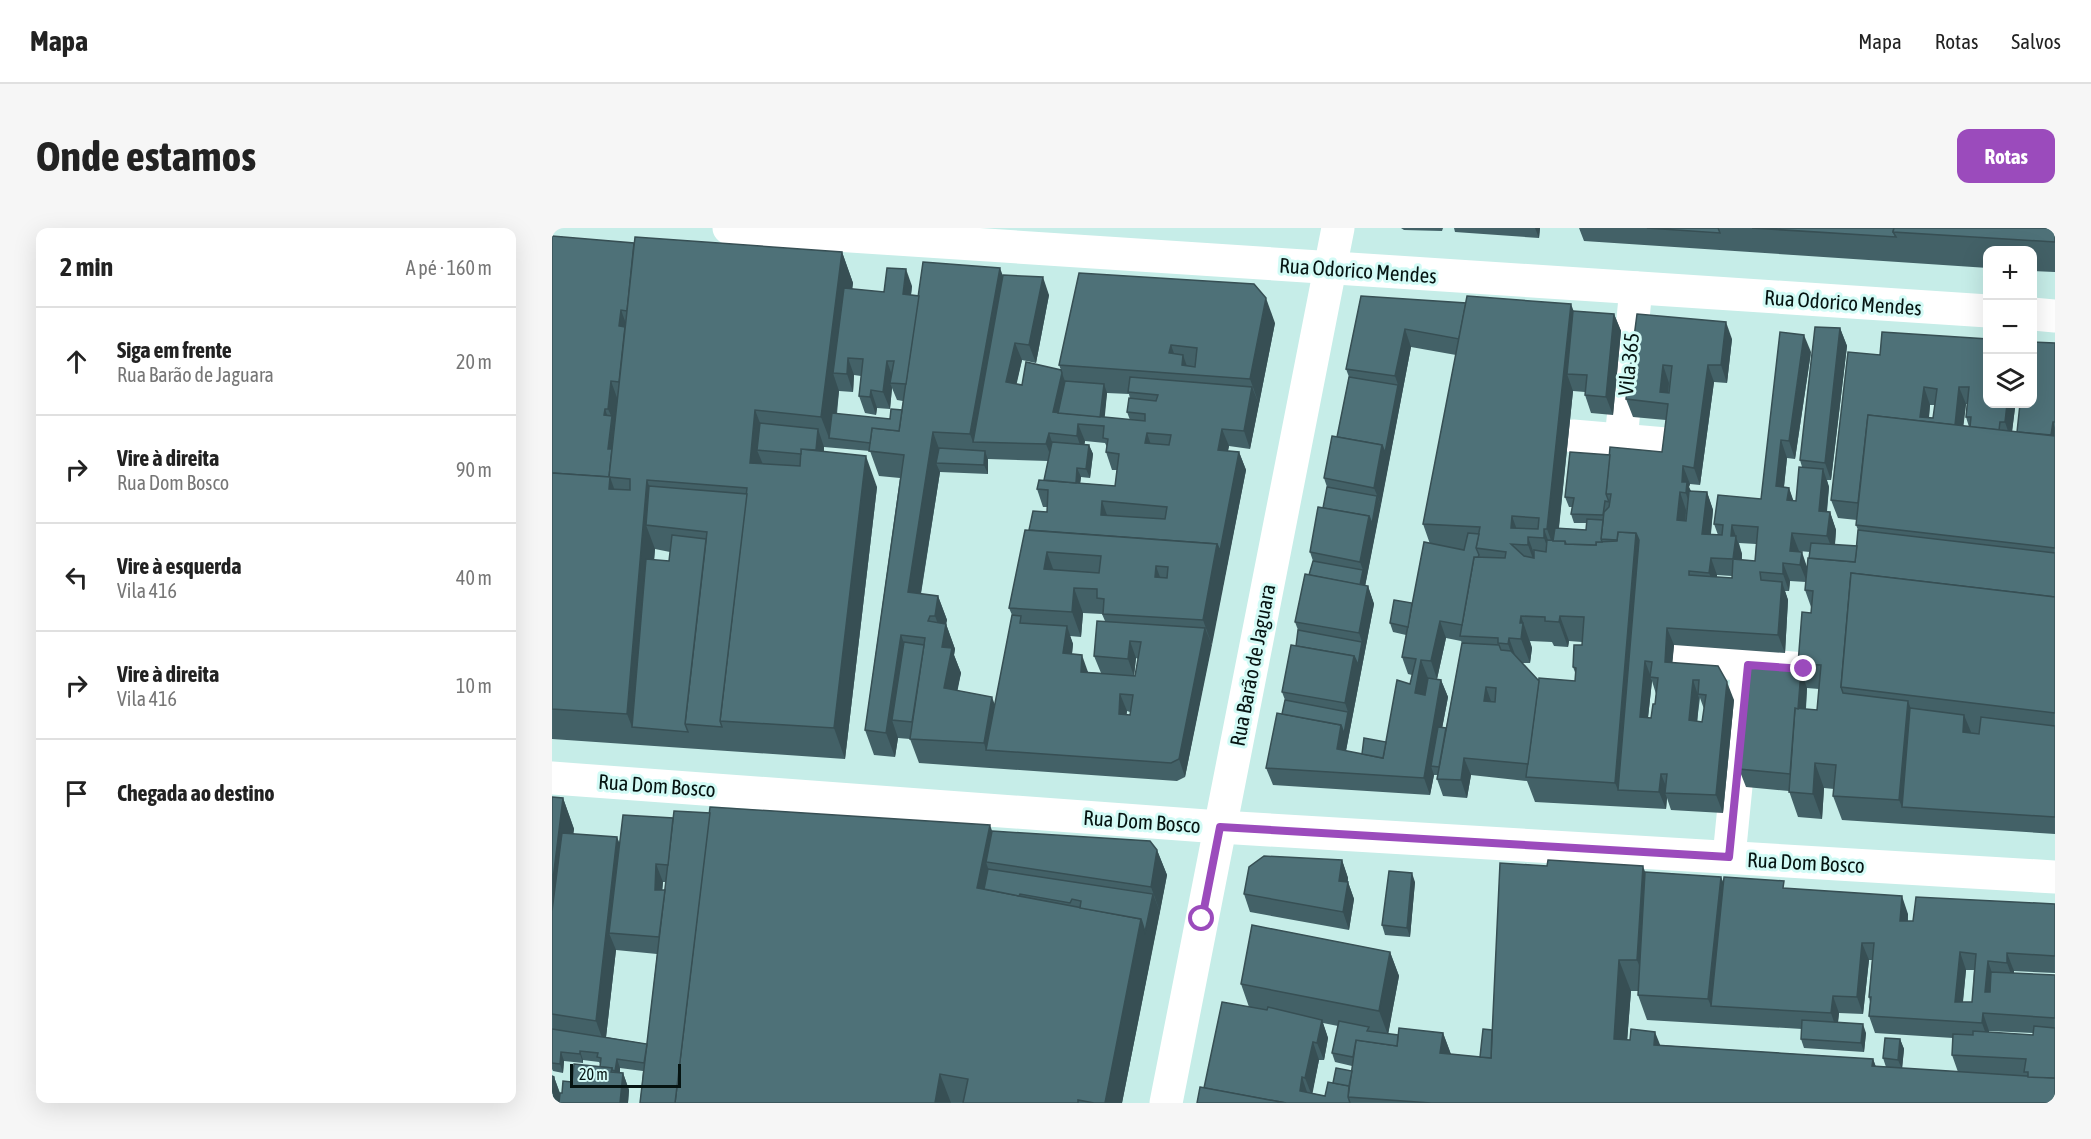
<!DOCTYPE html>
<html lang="pt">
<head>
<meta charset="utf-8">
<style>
	body { margin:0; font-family:"Asap Condensed",sans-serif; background:#f6f6f6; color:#222 }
	.controls { position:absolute; right:18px; top:18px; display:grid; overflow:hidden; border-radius:12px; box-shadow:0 6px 24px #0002 }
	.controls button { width:54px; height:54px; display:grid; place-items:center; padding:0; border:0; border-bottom:2px solid #e0e0e0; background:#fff; color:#222; font:30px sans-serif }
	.scale { position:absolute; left:18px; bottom:15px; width:111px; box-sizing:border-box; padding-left:6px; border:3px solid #061412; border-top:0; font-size:16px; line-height:21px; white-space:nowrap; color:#061412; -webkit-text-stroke:4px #d3fbf6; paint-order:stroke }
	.stop { position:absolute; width:18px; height:18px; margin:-14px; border:4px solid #9b4bbc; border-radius:50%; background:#fff }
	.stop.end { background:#9b4bbc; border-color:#fff; box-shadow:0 2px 6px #0008 }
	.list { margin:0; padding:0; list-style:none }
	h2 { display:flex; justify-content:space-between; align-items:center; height:78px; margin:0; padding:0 24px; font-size:26px }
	h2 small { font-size:20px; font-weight:400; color:#767676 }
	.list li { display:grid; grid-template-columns:39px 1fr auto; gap:18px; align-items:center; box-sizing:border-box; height:108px; padding:0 24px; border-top:2px solid #e0e0e0 }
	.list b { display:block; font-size:22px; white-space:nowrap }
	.list p { margin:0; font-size:20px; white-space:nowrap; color:#767676 }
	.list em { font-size:20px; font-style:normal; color:#767676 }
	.icon { flex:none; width:33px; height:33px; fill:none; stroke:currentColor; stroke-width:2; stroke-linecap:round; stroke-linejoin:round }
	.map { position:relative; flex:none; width:1503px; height:875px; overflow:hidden; border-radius:12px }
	header { display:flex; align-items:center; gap:36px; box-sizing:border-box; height:84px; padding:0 30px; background:#fff; border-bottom:2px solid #e0e0e0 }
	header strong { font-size:28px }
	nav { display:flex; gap:33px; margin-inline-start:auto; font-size:21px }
	.intro { display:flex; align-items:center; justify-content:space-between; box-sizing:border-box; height:144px; padding:0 36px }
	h1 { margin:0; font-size:42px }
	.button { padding:15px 27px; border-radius:12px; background:#9b4bbc; color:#fff; font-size:21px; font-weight:700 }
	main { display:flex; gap:36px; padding:0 36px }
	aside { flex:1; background:#fff; border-radius:12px; box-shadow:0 6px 24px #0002 }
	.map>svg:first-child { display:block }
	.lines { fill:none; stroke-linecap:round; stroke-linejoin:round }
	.street { stroke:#fff; stroke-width:33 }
	.wall { fill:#436167; fill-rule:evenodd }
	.shaded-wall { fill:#374f54 }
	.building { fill:#4e7178; stroke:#374f54; stroke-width:1.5; fill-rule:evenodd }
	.route { stroke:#9b4bbc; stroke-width:8 }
	.labels { text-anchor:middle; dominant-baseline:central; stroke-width:6; stroke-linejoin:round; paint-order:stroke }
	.street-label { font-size:21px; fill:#061412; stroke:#d3fbf6 }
</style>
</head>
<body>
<header>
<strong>Mapa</strong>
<nav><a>Mapa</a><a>Rotas</a><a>Salvos</a></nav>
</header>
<div class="intro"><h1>Onde estamos</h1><a class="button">Rotas</a></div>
<main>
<aside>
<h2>2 min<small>A pé · 160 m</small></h2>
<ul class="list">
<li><svg class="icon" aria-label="ahead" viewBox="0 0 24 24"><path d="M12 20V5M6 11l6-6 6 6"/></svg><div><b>Siga em frente</b><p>Rua Barão de Jaguara</p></div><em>20 m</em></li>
<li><svg class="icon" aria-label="right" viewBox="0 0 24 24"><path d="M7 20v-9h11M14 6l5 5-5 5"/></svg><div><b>Vire à direita</b><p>Rua Dom Bosco</p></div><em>90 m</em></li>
<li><svg class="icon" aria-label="left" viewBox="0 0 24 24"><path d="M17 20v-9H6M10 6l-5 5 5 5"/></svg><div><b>Vire à esquerda</b><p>Vila 416</p></div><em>40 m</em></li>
<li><svg class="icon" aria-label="right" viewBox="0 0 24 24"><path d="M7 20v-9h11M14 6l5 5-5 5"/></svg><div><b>Vire à direita</b><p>Vila 416</p></div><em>10 m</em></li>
<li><svg class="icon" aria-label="arrive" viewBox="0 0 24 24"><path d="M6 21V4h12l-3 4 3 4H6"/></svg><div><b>Chegada ao destino</b></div></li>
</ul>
</aside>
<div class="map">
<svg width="1503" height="875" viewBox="0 0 1503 875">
	<rect width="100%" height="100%" fill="#c6ede8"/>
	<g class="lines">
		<g class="street">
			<polyline points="177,0 1436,83"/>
			<polyline points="1480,86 1503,88"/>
			<polyline points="1021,208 1114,216"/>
			<polyline points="1069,212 1084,60"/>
			<polyline points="1123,431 1253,441"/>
			<polyline points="0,550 668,599 1503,649"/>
			<polyline points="1177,629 1196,437"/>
			<polyline points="614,875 786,0"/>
		</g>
	</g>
	<g class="wall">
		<polygon points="849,0 891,0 890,3 852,2"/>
		<polygon points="902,0 988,0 987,10 903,4"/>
		<polygon points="1027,0 1503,0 1503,44 1480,43 1480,22 1436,22 1436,40 1032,13"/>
		<path d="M0 8 82 15 290 24 301 55 300 61 332 64 360 58 359 67 367 68 451 47 497 67 484 135 470 132 464 156 470 157 509 142 507 137 723 95 698 221 677 218 676 223 687 224 694 242 633 549 625 553 367 535 358 511 346 510 343 529 322 527 313 502 348 250 327 248 318 223 272 219V223L325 259 293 531 0 511ZM302 147 309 148 307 168 313 185 324 187 325 180 338 181 340 160 345 172 351 173 350 182 338 191 285 186 287 163 301 164ZM555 165 577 166 578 171 575 184 578 192 552 189ZM533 213 553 215 555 219 554 224 560 242H565L563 258 528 255 529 249 538 250 541 226 537 217H532ZM436 231 496 233 492 252 485 261 491 279H495V284L477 302 457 380 460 387 443 476 405 462 409 445 402 427 403 421 394 396 395 392 386 368 369 366 388 244 436 246ZM103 321 118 324 117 333 102 332ZM531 385 550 386 553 393 542 428 549 445 536 444 520 426 521 416 518 408 529 409ZM584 430 586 431 583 448H582ZM575 483 578 484V487H574Z"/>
		<path d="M809 68 1062 86 1069 103 1061 187 1039 185 1033 167V164L1021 163 1007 300 1034 302V295H1022L1019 286 1020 279H1017L1013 269 1057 227 1110 224 1114 192 1081 189 1074 171 1085 86 1180 111 1175 155 1162 154 1148 257 1138 256 1137 259 1139 263 1155 264 1161 282 1159 306 1166 307 1162 296 1209 271 1259 124 1243 231 1235 230 1232 259 1237 260 1241 273H1244L1250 239 1248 232 1288 100 1295 118 1279 252H1275L1277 259 1275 284H1278L1284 302 1283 317 1305 318 1306 302 1304 297 1305 292 1286 290 1279 272 1328 127 1436 111V176H1480L1503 115V606L1290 592 1281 568 1282 561 1272 560 1270 591 1246 589 1237 563 1194 559 1187 541 1249 443 1246 436 1259 385V379L1253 362 1254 354 1238 353 1237 363H1233L1236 372 1233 425 1122 417 1120 435 1182 472 1171 585 1119 582 1115 570 1114 581 983 574 975 553 919 547 915 570 891 568 885 551V547H882L878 567 721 557 714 540 730 486 733 472 730 464 744 418 746 402 743 394 757 347 761 333 758 324 771 280 775 259 772 250 785 209 797 149 794 141ZM859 119 904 127 871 296 878 316 860 375 838 395 841 404 854 407 850 429 856 446 860 447 858 456 834 514 810 526 794 523 822 376 816 358H813ZM1414 176H1415L1414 189 1417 199 1411 198ZM1378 177H1383L1381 190H1377ZM1463 180H1468L1465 204 1460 203ZM1187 315 1204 316 1203 333 1190 332V326ZM1247 323 1258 324 1255 339 1247 324ZM1165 347 1180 348V350L1165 349ZM894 410 909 413 910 415 894 500H890L896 469 889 452 873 467 876 450 885 451ZM978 413 1000 414 1002 418 1016 419 1017 413 1030 414V417L1021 439 1024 447 1023 453H987L970 435H978L980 420ZM1100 453 1104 466 1103 476 1099 490H1096ZM1255 460 1267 461 1265 482 1254 481ZM1148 470 1152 481 1150 494 1145 493Z"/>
		<path d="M0 569 11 570 22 601 21 606 65 609 68 617 121 590 440 603 605 622 615 647 570 875H88L91 843 68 840V845H71L77 862 76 875H0L2 849 8 865H10L20 854 48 839 49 837 47 834 31 832V835L12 833 11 845 1 843 0 841ZM111 654H114L113 662H110ZM64 722 105 726 95 816 54 809Z"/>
		<polygon points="790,632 796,650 796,654 802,671 797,702 698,684 692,666"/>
		<path d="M1093 644 1169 649 1172 656 1235 660 1356 686V693H1361L1503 676V745L1462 743V745L1503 747V875H645L652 860 697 779 689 756 838 724 847 748 836 806 846 807 891 805 899 826 928 829 940 802ZM1317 732H1320L1317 769 1318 774 1317 788 1323 805 1401 810 1400 827 1406 844 1350 840 1352 821 1348 811 1331 830 1334 839H1324L1321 831 1108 817 1075 812 1079 763H1086V767L1095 792 1250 801 1249 811 1252 820 1312 824 1314 805 1286 794 1287 785 1311 786ZM1414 742H1422L1420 774H1411ZM771 795 786 798 780 825 783 834 800 838V843L781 855 773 868 760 865 767 832H772L776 810ZM1437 803 1481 805V807L1437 804Z"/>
		<polygon points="863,654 858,709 833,707 830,697"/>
	</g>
	<g class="shaded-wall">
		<polygon points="983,0 988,0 987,10"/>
		<polygon points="290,24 301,55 290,146 281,145 287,163 281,211 277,210 269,189"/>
		<polygon points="448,40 457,64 421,214 418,206"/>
		<polygon points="354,41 360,58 357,84 351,66"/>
		<polygon points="491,49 497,67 484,135 477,117"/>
		<polygon points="714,70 723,95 707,176 698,151"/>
		<polygon points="1019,76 1028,100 1015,146 1021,163 1004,326 995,301"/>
		<polygon points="69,82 76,101 67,98"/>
		<polygon points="1062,86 1069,103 1061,187 1054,169"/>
		<polygon points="1174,94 1180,111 1175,155 1169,137"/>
		<polygon points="1288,100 1295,118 1279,252 1273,235"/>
		<polygon points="853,101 859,119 829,277 822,260 830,217 846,157 843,148"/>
		<polygon points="1252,107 1259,124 1243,231 1237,213"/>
		<polygon points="463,115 470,132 461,172 454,154"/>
		<polygon points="619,117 628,142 617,125"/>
		<polygon points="631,127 638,147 630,137"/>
		<polygon points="296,130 302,147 301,164 295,146"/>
		<polygon points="335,133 341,150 338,155 340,160 338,181 331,164"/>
		<polygon points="1111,137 1117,155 1115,175 1108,164"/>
		<polygon points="1156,137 1162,154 1148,257 1142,240"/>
		<polygon points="510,145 516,162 509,193 501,184"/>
		<polygon points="59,153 68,178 61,234 56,221 52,187 53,181 59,198 60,190 56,181"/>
		<polygon points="552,156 555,165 552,197 548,197"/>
		<polygon points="700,159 707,176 698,221 692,203"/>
		<polygon points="1372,159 1378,177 1375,207 1368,189"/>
		<polygon points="1407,159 1414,176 1408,227 1401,209"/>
		<polygon points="319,162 325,180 324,187 318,169"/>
		<polygon points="1455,176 1461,176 1463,180 1459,212 1453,194"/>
		<polygon points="203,182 215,213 205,222 212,239 198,235"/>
		<polygon points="1501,194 1503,200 1503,233 1498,220"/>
		<polygon points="526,196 533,213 531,226 525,208"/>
		<polygon points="266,201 272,219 270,245 263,228"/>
		<polygon points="670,201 677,218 672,240 666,222"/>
		<polygon points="381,204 390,229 384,235 388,244 365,389 356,364"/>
		<polygon points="497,205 503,223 501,234 494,216"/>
		<polygon points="595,205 601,223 593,215"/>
		<polygon points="1229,212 1235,230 1230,276 1224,258"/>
		<polygon points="537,217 541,226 538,250 534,241"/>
		<polygon points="433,223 436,232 436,246 432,237"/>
		<polygon points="687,224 694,242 660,417 651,392 665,316"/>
		<polygon points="314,228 325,259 293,531 282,500"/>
		<polygon points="1131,238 1138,256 1137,259 1142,272 1140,283 1130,254"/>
		<polygon points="525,240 529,249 526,272 523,263"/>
		<polygon points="1271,241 1277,259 1273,300 1267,283"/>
		<polygon points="58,249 69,280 57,261"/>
		<polygon points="95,252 106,283 94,297 103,321 88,500 80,499 75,486"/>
		<polygon points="1237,260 1243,277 1235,272"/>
		<polygon points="1128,264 1134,282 1132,310 1125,292"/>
		<polygon points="1155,264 1161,282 1157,323 1150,306"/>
		<polygon points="825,268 829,277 810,374 807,365 811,342 808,334 817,288"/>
		<polygon points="550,273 556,290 549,287"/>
		<polygon points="1278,284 1284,302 1282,326 1275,308"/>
		<polygon points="960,288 969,313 959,300"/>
		<polygon points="1180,297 1190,326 1188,349 1181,331 1179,308"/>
		<polygon points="992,301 1001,326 1001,335 992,310"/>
		<polygon points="1084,305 1093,330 1066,562 1063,555"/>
		<polygon points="1240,305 1247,323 1245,336 1238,323"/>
		<polygon points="976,309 985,334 985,342 976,317"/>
		<polygon points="495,324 504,349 492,341"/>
		<polygon points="1250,324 1256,342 1255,354 1248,337"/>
		<polygon points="1159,330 1165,347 1164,362 1157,345"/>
		<polygon points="1231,335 1238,353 1237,363 1231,346"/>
		<polygon points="604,338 613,363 603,349"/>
		<polygon points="1230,354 1236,372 1233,425 1226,407"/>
		<polygon points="816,358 822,376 813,423 807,405"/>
		<polygon points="522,360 531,385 529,409 520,384"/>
		<polygon points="386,368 395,392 394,396 403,421 402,427 409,445 401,485 392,460 390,419 391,410 383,388"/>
		<polygon points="969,388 980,420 978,435 969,411 968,395"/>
		<polygon points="1008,388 1017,413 1016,419 1007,394"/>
		<polygon points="888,393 894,410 885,451 879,433"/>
		<polygon points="515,398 521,416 518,443 511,425"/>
		<polygon points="653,400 660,417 633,549 627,531"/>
		<polygon points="1115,400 1122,417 1119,451 1113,434"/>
		<polygon points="349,407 358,431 340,492 346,510 343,529 334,505"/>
		<polygon points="957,410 966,435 965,441 956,416"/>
		<polygon points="578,413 584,430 582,448 576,431"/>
		<polygon points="810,414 813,423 791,538 785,521 789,497 796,484 793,475 802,428"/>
		<polygon points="530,427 536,444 529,444"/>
		<polygon points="869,432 876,450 870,482 863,465"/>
		<polygon points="1093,433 1099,449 1098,449 1100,453 1094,507 1088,489"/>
		<polygon points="1249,443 1255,460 1248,564 1241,546"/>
		<polygon points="889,452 896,469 883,538 879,538 882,547 878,567 872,550"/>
		<polygon points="1141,452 1147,470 1144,510 1137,492"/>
		<polygon points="1175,454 1182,472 1171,585 1164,567"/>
		<polygon points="934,459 940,476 932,473"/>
		<polygon points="568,466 575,483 573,504 567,486"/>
		<polygon points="440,469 449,493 434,522 432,515"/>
		<polygon points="1356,473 1365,498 1350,579 1347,572"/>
		<polygon points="1412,487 1419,504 1417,522 1411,504"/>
		<polygon points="912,530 919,547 915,570 909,552"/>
		<polygon points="1263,535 1272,560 1270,591 1261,566"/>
		<polygon points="1109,546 1116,563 1113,565 1115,570 1114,581 1107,564"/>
		<polygon points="11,570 22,601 0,781 0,659"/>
		<polygon points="438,597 449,628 434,634 442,658 439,675 425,660"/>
		<polygon points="65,609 74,634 57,705 64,722 53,818 44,793"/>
		<polygon points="605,622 615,647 608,684 599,659"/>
		<polygon points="790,632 796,650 795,656 796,654 802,671 797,702 791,684 787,653"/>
		<polygon points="104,636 111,654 109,679 103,662"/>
		<polygon points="1091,638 1102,669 1097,763 1085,732"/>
		<polygon points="860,645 863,654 858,709 855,700"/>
		<polygon points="1169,649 1178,674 1159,778 1156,771"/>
		<polygon points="601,666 608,684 570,875 553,875 589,691"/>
		<polygon points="1350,668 1356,686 1354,710 1348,693"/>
		<polygon points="1310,715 1317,732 1311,786 1305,769"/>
		<polygon points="838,724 847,748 836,807 827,783"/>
		<polygon points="1408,724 1414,742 1409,791 1403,774"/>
		<polygon points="1455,725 1462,743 1461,752 1455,735"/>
		<polygon points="1067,732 1079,763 1073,841 1062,811"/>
		<polygon points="1436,733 1442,751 1439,782 1433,764"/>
		<polygon points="1281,768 1287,785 1285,803 1279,785"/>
		<polygon points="1431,785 1437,803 1436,812 1430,795"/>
		<polygon points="770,792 776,810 772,832 765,815"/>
		<polygon points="1311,796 1314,805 1312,824 1309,815"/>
		<polygon points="1103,804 1115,834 1102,817"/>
		<polygon points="891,805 902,835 888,825"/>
		<polygon points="1348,811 1352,821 1350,841 1346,832"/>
		<polygon points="761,814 767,832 760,868 753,850"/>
		<polygon points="28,823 31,832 31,835 28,826"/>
		<polygon points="9,824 12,833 11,845 8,836"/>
		<polygon points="65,831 68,840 67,852 63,843"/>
		<polygon points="1321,831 1332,861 1320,838"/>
		<polygon points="71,845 77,862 76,875 68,875"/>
		<polygon points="388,846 399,875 383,875"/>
		<polygon points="2,849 8,866 7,875 0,875"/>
		<polygon points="750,849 756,867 748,863"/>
	</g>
	<g class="building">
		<polygon points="1095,0 1166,0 1168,5"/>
		<polygon points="1200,0 1342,0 1341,4 1344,9"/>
		<polygon points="1342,0 1503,0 1503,14 1341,4"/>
		<polygon points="0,8 82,15 75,83 69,82 67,98 73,99 67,154 59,153 56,181 53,181 52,187 60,188 56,221 60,221 57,249 0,245"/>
		<polygon points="83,9 290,24 269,189 203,182 198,235 248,238 249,221 314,228 282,500 168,493 195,260 95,252 75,486 0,481 0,245 58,249 57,261 78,262 78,251 57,249"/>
		<polygon points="371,34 448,40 418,206 381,204 356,364 386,368 383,388 378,388 376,393 394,396 390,419 400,420 392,460 440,469 432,515 358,511 373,410 349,407 334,505 313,502 352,227 317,223 320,200 347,203"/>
		<polygon points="335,40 354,41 351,66 367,68 354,156 338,155 342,133 335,133 331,164 319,162 318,169 307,168 311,131 296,130 295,146 281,145 292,60 332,64"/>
		<path d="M527 45 702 56 714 70 698 151 507 137ZM619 117 645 120 643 139 630 137 631 127 617 125Z"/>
		<path d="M451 47 491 49 477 117 463 115 454 154 470 157 474 134 509 142 510 145 501 184 593 193V186L575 184 577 170 604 173 606 167 576 164 578 149 700 159 692 203 670 201 666 222 687 224 668 323 665 316 477 302 481 283 495 284 496 262 485 261 487 252 563 258 567 226 554 224 556 211 551 210 552 198 526 196 525 208 497 205 494 216 421 214ZM595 205 619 207 617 217 593 215ZM550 273 615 279 613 291 549 287Z"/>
		<polygon points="809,68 914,75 907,111 853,101 843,148 794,141"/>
		<path d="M915 68 1019 76 995 301H992V310L976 309V317L959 316 972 328 982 330V322L994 324 995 312 1013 313V316L1044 317V314L1065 313 1066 304 1084 305 1063 555 974 549 987 450 1023 453 1024 440 1021 439 1022 417H1030L1032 389 1008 388 1007 394 993 393V389L969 388 968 395H971L969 411 957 410 956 416 946 415V410L908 408 922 329 953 330 954 324 924 320 928 299 871 296ZM960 288 987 290 986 301 959 300Z"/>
		<polygon points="1021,83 1062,86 1054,169 1033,167 1035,147 1015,146"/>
		<path d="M1085 86 1174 94 1169 137H1156L1142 240 1131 238 1130 254H1135L1134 265 1128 264 1125 292 1134 293 1137 263 1155 264 1150 306 1170 307 1171 297 1162 296 1166 267 1209 271 1228 104 1252 107 1237 213 1229 212 1224 258 1237 260 1235 272 1244 273 1247 239 1271 241 1267 283 1278 284 1275 308 1240 305 1238 323 1250 324 1248 337 1231 335V346L1208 344 1209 352 1230 354 1226 407 1115 400 1113 434 1166 438 1175 454 1164 567 1113 565 1115 546H1109L1107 564 1066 562 1087 312 1084 305 1066 304 1065 312 1049 311 1052 284 1057 279 1059 266H1054L1058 219 1110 224 1116 176 1074 171ZM1111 137 1120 138 1117 165 1108 164ZM1180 297 1206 299 1203 333 1181 331 1184 308H1179ZM1159 330 1181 331 1180 350 1137 347V343L1157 345ZM1093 433 1100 434 1098 449 1106 450 1103 476H1101L1099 490 1088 489ZM1141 452H1147L1146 466 1154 467 1150 494 1137 492Z"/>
		<polygon points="1263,99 1288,100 1273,235 1248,232"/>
		<path d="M1330 104 1436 111V176H1455L1453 194H1448L1447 202 1418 199 1419 189H1414L1417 159H1407L1403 197 1316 187 1306 275 1279 272 1296 124 1328 127ZM1372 159 1385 161 1381 190 1368 189Z"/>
		<polygon points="1480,114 1503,115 1503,194 1501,194 1499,207 1465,204 1468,176 1480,176"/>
		<polygon points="797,149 846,157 833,225 830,217 785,209"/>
		<polygon points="513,153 552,156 548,189 506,185"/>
		<polygon points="339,181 350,182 347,203 320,200 318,215 277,210 280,185 338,191"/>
		<polygon points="1316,187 1503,208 1503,320 1304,297"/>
		<polygon points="208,195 266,201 264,222 249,221 249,226 205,222"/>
		<polygon points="780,208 830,217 822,260 772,250"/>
		<polygon points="500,214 537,217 534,241 525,240 524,255 492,252"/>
		<polygon points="387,220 433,223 432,237 384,235"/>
		<polygon points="1018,224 1058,227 1054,266 1057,274 1053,273 1051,287 1019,286 1022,270 1013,269"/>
		<polygon points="97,258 195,266 168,493 170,499 133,496 155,304 94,297"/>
		<polygon points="775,259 825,268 820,296 817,288 771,280"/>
		<polygon points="766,279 817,288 808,334 758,324"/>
		<polygon points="1035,291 1051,292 1049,311 1050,314 1044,314 1044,317 1014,316 1013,313 1001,313 1003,300 1034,302"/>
		<path d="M473 302 665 316 651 392 551 386 552 371 545 370V361L522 360 520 384 457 380ZM495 324 549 328 547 345 492 341ZM604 338 616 339 615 350 603 349Z"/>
		<polygon points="1306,302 1503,325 1503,369 1299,345 1289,459 1291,465 1356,473 1347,572 1281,568 1284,537 1263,535 1261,566 1237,564 1243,480 1265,482 1269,437 1246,436 1250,384 1259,385 1261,363 1253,362 1256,330 1303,334"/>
		<polygon points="916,305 927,306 924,320 927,327 926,329 922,329 910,397 888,393 879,433 869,432 863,465 873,467 876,450 889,452 872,550 714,540 725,485 789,497 785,521 831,530 845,452 858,456 864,431 850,429 872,314 912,322"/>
		<polygon points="120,307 154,311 133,496 136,504 80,499 94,331 117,333"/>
		<polygon points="1259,315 1305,318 1303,334 1257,330"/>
		<polygon points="761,333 811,342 808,357 757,347"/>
		<polygon points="1299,345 1503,369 1503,485 1289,459"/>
		<polygon points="753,346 816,358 807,405 743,394"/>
		<polygon points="842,372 860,375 856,399 838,395"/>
		<path d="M460 387 469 388 468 395 515 398 511 425 530 427 529 444 583 448 589 414 578 413 576 431 542 428 545 393 653 400 627 531 619 535 434 522ZM568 466 581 467 578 487 567 486Z"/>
		<polygon points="746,402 810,414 806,437 802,428 744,418"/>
		<polygon points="352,414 372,417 360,494 340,492"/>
		<path d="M910 415 947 417 949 422 959 423 987 453 976 536 912 530 909 552 885 551ZM934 459 944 460 943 474 932 473Z"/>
		<polygon points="739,417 802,428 793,475 730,464"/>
		<polygon points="1197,440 1249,443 1246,481 1243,480 1238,546 1187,541"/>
		<polygon points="733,472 796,484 792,506 789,497 730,486"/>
		<polygon points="1358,480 1412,487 1411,504 1427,506 1429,489 1503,498 1503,589 1350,579"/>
		<polygon points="886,499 894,500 887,539 879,538"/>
		<polygon points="812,510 834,514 831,530 810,526"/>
		<polygon points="0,569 11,570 0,659"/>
		<polygon points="158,579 438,597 425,660 589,691 553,875 542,875 526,872 526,875 411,875 416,851 388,846 383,875 123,875"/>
		<polygon points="122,583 158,585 123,875 88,875"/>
		<polygon points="71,587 121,590 116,637 104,636 103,662 113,662 107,709 57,705"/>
		<polygon points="440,603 598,613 605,622 599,659 434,634"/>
		<polygon points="10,605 65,609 44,793 0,786 0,683"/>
		<polygon points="712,628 790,632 787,653 796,654 791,684 692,666 697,639"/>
		<polygon points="996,632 1091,638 1085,732 1067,732 1062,811 1078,812 1079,801 1103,804 1102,817 1321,831 1320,838 1503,850 1503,875 879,875 796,869 804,812 845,818 847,800 891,805 888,825 939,830 948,635 995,638"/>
		<polygon points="436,641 601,666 593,704 589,691 528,680 529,673 520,671 518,675 468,666 467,668 432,661"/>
		<polygon points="837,643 860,645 855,700 830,697"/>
		<polygon points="1093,644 1169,649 1156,771 1086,767"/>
		<path d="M1172 649 1232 653 1231 660 1350 668 1348 693H1361L1364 669 1503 676V728L1455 725V735L1436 733 1433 764H1438L1439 744 1503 747V790L1431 785 1430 795 1317 788 1319 769H1317L1322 715H1310L1305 769 1281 768 1279 785 1159 778ZM1408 724 1424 726 1420 774H1403Z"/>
		<polygon points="700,697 838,724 827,783 689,756"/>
		<polygon points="670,774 715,782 716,779 770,792 765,815 761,814 753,850 750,849 748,863 773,868 776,854 797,858 796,869 798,875 734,875 652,860"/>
		<polygon points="1250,792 1311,796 1309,815 1249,811"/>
		<polygon points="787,793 817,799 815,803 846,807 845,818 804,812 801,829 780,825"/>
		<polygon points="1482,798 1503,800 1503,850 1476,849 1476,844 1472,844 1474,831 1400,827 1401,806 1421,807 1421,803 1481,807"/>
		<polygon points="0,801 95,816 92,835 65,831 63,843 60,842 60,840 48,839 49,830 45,829 46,825 28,823 28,826 9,824 8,836 0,835"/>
		<polygon points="931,801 940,802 939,830 928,829"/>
		<polygon points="1333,810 1348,811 1346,832 1331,830"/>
		<polygon points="22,836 60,840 59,844 71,845 68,875 7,875 8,865 10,865 11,853 20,854"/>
		<polygon points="784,840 800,843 797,858 781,855"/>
		<polygon points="0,848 2,849 0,866"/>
		<polygon points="648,859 734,875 645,875"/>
	</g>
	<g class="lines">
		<polyline class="route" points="650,691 668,599 1177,629 1196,437 1252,441"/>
	</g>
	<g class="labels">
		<g class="street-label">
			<text transform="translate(806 42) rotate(4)">Rua Odorico Mendes</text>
			<text transform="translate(1291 74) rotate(4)">Rua Odorico Mendes</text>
			<text transform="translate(1076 136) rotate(-84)">Vila 365</text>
			<text transform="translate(700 437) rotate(-79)">Rua Barão de Jaguara</text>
			<text transform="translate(105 557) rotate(4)">Rua Dom Bosco</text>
			<text transform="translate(590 593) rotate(4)">Rua Dom Bosco</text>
			<text transform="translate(1254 634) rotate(3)">Rua Dom Bosco</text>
		</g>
	</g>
</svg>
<div class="controls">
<button>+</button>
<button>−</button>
<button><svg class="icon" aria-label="layers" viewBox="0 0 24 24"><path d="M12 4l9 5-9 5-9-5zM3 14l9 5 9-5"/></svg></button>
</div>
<div class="scale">20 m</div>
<div class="stop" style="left:650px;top:691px"></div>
<div class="stop end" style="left:1252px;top:441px"></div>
</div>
</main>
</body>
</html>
